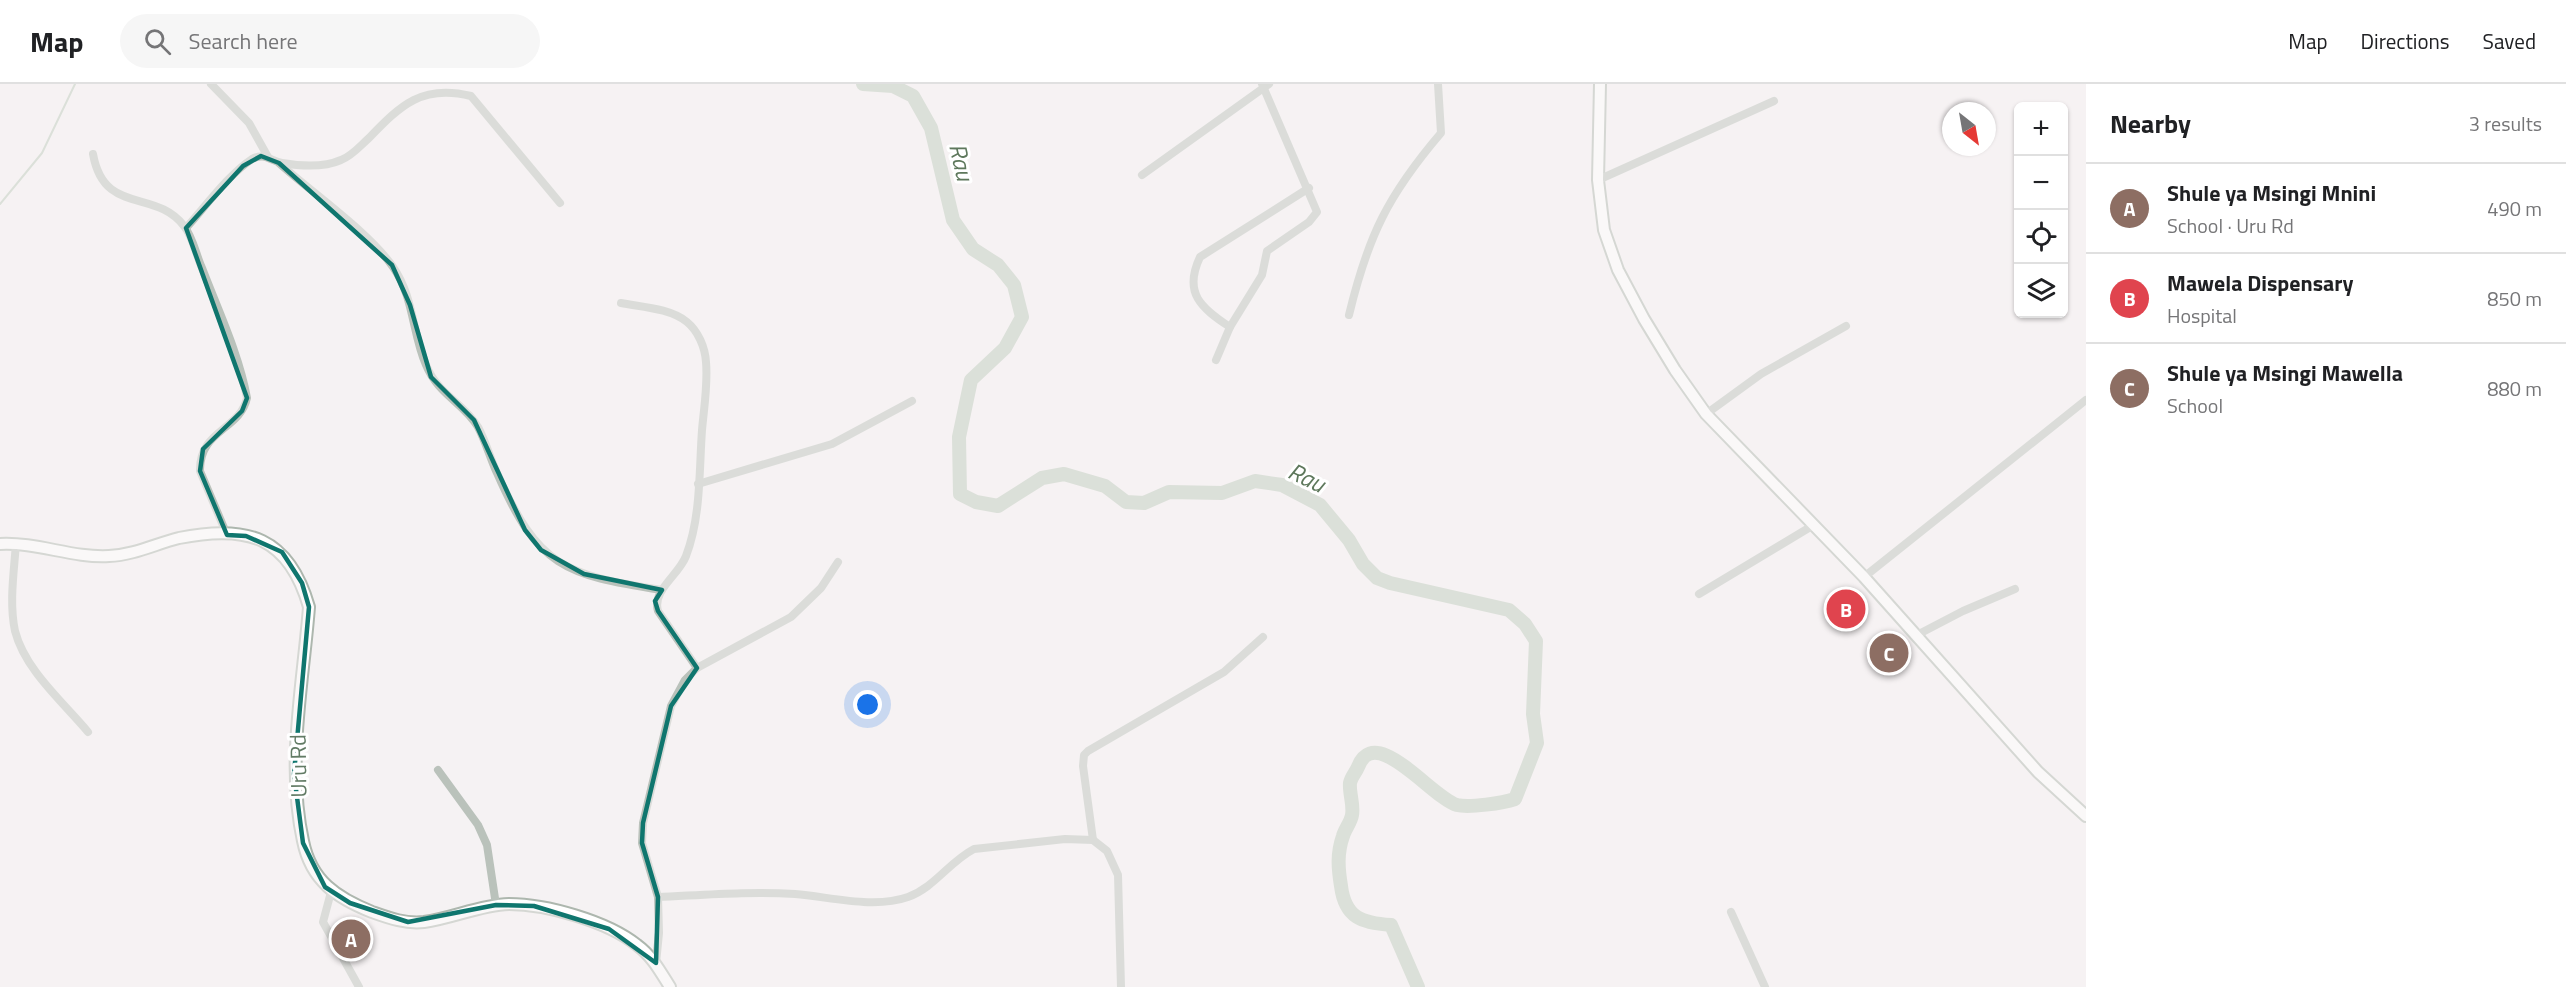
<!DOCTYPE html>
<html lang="en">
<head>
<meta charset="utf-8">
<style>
	body { margin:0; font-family:"Titillium Web",sans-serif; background:#f6f6f6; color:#202124 }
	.controls { position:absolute; right:18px; top:18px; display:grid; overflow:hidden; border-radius:9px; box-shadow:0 2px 4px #0004 }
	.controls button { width:54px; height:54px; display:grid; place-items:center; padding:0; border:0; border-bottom:2px solid #e0e0e0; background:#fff; color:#202124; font:30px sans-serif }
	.compass { position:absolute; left:1942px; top:18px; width:54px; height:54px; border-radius:50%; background:#fff; box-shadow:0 2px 4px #0004; rotate:149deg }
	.you { position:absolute; left:868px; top:621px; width:21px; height:21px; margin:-15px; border:4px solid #fff; border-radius:50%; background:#1a73e8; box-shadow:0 0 0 9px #1a73e833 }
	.badge { display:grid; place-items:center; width:39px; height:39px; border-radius:50%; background:#cd2dda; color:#fff; font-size:20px; font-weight:700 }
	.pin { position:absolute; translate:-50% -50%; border:3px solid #fff; box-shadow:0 2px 6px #0006 }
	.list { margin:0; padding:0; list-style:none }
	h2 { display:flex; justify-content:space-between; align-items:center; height:78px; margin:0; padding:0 24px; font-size:26px }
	h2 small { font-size:20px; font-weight:400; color:#757577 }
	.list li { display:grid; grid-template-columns:39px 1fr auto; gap:18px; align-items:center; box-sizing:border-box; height:90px; padding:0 24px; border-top:2px solid #e0e0e0 }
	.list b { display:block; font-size:22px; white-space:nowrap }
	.list p { margin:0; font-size:20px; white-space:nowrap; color:#757577 }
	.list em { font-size:20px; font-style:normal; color:#757577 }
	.icon { flex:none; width:33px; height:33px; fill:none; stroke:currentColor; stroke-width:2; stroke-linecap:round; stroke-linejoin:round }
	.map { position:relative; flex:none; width:2086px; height:903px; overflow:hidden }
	header { display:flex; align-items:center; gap:36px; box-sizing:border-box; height:84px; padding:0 30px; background:#fff; border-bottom:2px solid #e0e0e0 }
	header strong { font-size:28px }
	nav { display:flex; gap:33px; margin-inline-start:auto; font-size:21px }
	.search { width:420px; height:54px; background:#f6f6f6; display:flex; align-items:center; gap:15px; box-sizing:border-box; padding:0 21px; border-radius:33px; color:#757577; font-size:22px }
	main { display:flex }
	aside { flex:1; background:#fff }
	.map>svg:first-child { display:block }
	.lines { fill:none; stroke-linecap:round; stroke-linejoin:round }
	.stream { stroke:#bbc9ba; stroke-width:2 }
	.river { stroke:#bbc9ba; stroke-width:14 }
	.secondary-casing { stroke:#adb7ae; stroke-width:14 }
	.street { stroke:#bac2bb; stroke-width:8 }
	.secondary { stroke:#fff; stroke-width:10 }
	.marked { fill:none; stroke:#0f766e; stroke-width:4.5; stroke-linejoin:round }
	.labels { text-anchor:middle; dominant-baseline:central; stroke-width:6; stroke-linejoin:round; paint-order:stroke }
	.street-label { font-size:22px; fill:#627b65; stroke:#fff }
	.water-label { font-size:24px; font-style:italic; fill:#5e785c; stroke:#fff }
</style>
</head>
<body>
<header>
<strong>Map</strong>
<div class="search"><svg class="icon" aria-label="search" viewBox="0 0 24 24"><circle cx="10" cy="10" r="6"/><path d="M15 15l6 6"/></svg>Search here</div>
<nav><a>Map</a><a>Directions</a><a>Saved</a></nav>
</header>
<main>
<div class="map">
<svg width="2086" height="903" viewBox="0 0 2086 903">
	<rect width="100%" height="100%" fill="#f5f2f3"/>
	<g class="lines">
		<polyline class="stream" points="0,120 42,69 75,0"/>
		<path class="river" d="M863 0 893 2 913 12 931 44 953 136 973 165 998 181 1014 201 1022 233 1005 264 971 296 959 353 960 410 976 418 998 422 1042 394 1064 390 1105 402 1126 418 1144 419 1169 408 1222 409 1255 397 1282 401 1320 421 1349 456 1363 480 1377 494 1390 499 1509 526 1525 540 1536 557 1533 630 1537 659 1515 715C1503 719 1469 724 1457 721 1432 714 1375 638 1358 683 1356 688 1351 693 1350 699 1349 709 1354 721 1352 731 1351 738 1345 745 1343 752 1337 769 1338 784 1341 802 1345 834 1362 839 1391 841L1418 903"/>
		<g class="secondary-casing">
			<g id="secondary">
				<polyline points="1600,0 1598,96 1604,146 1618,186 1644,235 1675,286 1706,330 1864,493 2038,688 2086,732"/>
				<path d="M0 460C37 458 72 474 109 472 134 471 155 460 179 454 248 440 289 453 309 523 303 601 286 679 303 757 311 797 337 814 372 828 389 834 405 840 424 838 453 834 480 821 509 820 546 820 607 837 637 861 652 872 660 887 670 903"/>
			</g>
		</g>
		<g class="street">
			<polyline points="211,0 249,39 268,73"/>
			<path d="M93 70C104 132 155 104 184 142 193 153 196 171 202 184 218 226 239 270 247 314 240 346 199 346 200 387L227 451"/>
			<path d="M279 79C311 108 370 149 393 183 414 213 412 249 426 281 439 312 463 318 478 343 486 358 490 374 497 389 538 483 564 491 662 506"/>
			<polyline points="1142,91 1269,0"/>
			<polyline points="1598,96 1774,17"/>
			<path d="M186 144C205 123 229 90 252 75 264 68 271 77 282 79 300 82 323 84 341 76 352 72 360 62 369 54 401 21 422 0 471 12L560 119"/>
			<path d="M621 219C641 223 670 224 687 238 698 247 705 263 706 278 708 301 704 323 702 346 699 388 701 433 686 472 679 491 652 506 658 527L697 584"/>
			<path d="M1349 231C1368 152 1388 111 1441 49L1438 0"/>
			<path d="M1230 243C1201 224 1183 209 1200 173L1309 104"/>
			<polyline points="1216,276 1230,243 1262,191 1267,167 1309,138 1317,128 1262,0"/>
			<polyline points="1706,330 1761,290 1846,242"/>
			<polyline points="698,400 832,360 912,317"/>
			<path d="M16 459C14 488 9 519 15 547 25 586 63 618 88 648"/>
			<polyline points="1864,493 2086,316"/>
			<polyline points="1699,510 1812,442"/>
			<polyline points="1915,552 1963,527 2015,505"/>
			<polyline points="438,686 478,741 487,761 496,821"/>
			<polyline points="1093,756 1083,682 1084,671 1088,667 1224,588 1263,553"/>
			<polyline points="331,808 323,838 359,903"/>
			<path d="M658 813C703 811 750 807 795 810 831 813 874 825 908 813 935 803 949 778 974 765L1065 755 1093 756 1107 767 1118 791 1121 903"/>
			<polyline points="1731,828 1765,903"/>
			<polyline points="656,879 659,849 658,813 642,759 643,739 671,622 685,596 697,584 791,533 821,504 838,478"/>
		</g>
		<use href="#secondary" class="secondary"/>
	</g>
	<path d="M0 0H2086V903H0ZM261 72 279 79 392 181 410 221 431 293 474 336 525 446 541 466 584 490 662 506 655 517 658 527 697 584 671 622 643 739 642 759 658 813 656 879 609 845 534 822 496 821 408 838 350 819 325 803 303 759 294 690 309 523 302 499 282 468 246 452 227 451 200 387 203 365 242 327 247 314 186 144 243 82Z" fill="#f5f2f3" fill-opacity=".55" fill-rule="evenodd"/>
	<path class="marked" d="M261 72 279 79 392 181 410 221 431 293 474 336 525 446 541 466 584 490 662 506 655 517 658 527 697 584 671 622 643 739 642 759 658 813 656 879 609 845 534 822 496 821 408 838 350 819 325 803 303 759 294 690 309 523 302 499 282 468 246 452 227 451 200 387 203 365 242 327 247 314 186 144 243 82Z"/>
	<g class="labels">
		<g class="street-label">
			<text transform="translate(298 682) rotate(-91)">Uru Rd</text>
		</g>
		<g class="water-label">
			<text transform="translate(962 78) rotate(77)">Rau</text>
			<text transform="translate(1307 393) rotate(26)">Rau</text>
		</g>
	</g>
</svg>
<div class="controls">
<button>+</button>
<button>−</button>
<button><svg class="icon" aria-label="locate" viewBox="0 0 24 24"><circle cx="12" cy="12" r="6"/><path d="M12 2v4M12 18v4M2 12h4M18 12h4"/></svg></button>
<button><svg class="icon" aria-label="layers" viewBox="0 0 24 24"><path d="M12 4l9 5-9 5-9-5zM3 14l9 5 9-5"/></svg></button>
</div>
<svg class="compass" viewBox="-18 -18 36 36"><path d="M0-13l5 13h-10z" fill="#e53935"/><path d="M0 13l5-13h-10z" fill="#757577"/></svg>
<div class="you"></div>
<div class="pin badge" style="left:351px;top:855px;background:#8d6e63">A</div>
<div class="pin badge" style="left:1846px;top:525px;background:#e0444e">B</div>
<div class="pin badge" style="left:1889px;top:569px;background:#8d6e63">C</div>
</div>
<aside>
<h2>Nearby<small>3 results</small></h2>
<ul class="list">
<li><span class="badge" style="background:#8d6e63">A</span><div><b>Shule ya Msingi Mnini</b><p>School · Uru Rd</p></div><em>490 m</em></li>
<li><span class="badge" style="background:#e0444e">B</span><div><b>Mawela Dispensary</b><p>Hospital</p></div><em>850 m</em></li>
<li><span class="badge" style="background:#8d6e63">C</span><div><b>Shule ya Msingi Mawella</b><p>School</p></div><em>880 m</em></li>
</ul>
</aside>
</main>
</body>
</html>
